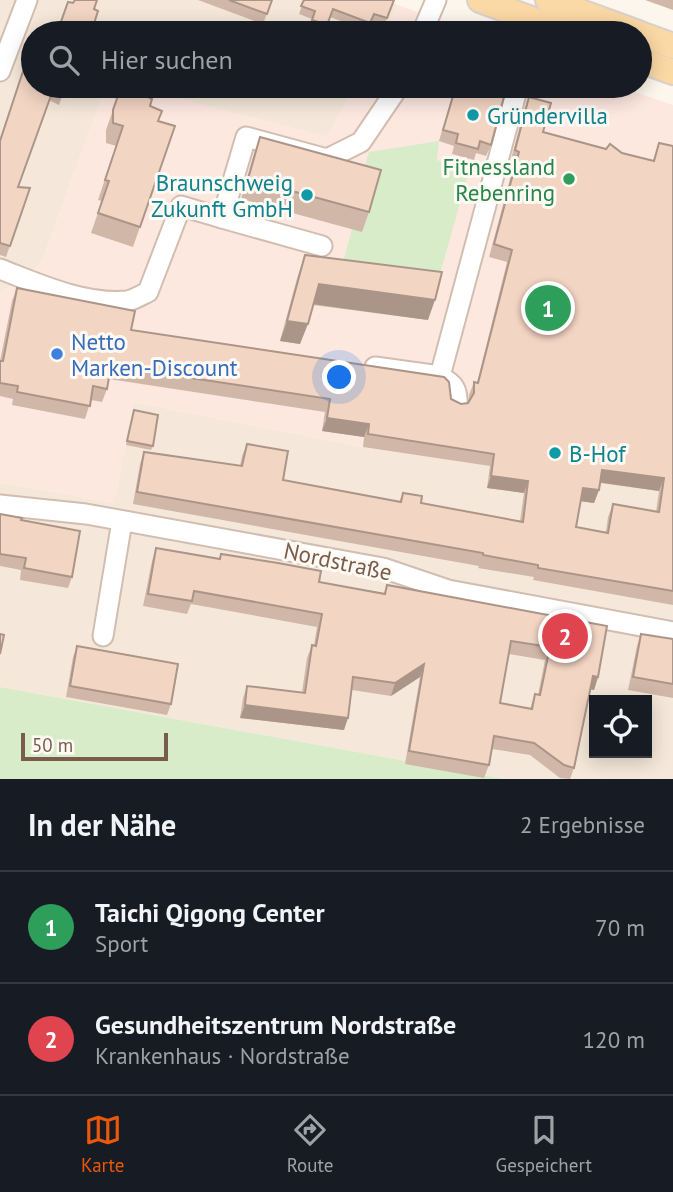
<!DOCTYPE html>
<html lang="de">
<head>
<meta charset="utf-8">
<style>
	body { margin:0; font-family:"PT Sans",sans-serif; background:#242831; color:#f1f3f6 }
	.controls { position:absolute; right:21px; bottom:21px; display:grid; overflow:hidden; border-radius:0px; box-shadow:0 4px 18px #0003 }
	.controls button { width:63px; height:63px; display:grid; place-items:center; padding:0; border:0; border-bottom:2px solid #363941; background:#171b24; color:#f1f3f6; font:35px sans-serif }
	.scale { position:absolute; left:21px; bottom:18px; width:147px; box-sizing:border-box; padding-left:7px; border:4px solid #7a5c4d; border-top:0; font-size:19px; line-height:24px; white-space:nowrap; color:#7a5c4d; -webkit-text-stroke:5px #fffaf3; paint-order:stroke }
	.you { position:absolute; left:340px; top:378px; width:24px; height:24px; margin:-18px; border:5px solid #fff; border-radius:50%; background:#1a73e8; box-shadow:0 0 0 10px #1a73e833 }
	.badge { display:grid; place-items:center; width:46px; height:46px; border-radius:50%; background:#ea580c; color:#fff; font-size:23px; font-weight:700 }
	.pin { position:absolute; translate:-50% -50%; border:4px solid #fff; box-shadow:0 2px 7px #0006 }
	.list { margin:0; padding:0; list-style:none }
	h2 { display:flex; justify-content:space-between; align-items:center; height:91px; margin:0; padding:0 28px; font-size:30px }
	h2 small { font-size:23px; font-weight:400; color:#9ea1a6 }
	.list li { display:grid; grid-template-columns:46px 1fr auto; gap:21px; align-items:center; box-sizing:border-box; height:112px; padding:0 28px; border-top:2px solid #363941 }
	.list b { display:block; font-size:26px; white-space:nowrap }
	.list p { margin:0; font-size:23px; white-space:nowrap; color:#9ea1a6 }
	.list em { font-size:23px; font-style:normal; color:#9ea1a6 }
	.icon { flex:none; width:38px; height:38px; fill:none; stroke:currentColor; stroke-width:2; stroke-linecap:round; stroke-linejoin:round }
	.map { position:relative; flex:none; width:673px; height:779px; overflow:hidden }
	.search { position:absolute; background:#171b24; box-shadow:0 4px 18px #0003; left:21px; right:21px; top:21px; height:77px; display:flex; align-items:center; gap:18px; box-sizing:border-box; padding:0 24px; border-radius:38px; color:#9ea1a6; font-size:26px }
	.sheet { height:315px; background:#171b24 }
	nav { display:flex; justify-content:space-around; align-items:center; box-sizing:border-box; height:98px; border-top:2px solid #363941; background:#171b24; font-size:19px; color:#9ea1a6 }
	nav a { display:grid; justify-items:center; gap:4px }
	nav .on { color:#ea580c }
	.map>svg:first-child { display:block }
	.residential { fill:#f5e8da; fill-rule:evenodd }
	.commercial { fill:#fde8e0 }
	.green { fill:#d8ecc9 }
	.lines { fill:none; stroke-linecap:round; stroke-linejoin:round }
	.minor-casing { stroke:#d1beb0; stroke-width:23 }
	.major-casing { stroke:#dad1cd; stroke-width:28 }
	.minor { stroke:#fff; stroke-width:19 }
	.major { stroke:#fbd9a5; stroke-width:24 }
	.wall { fill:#d1b7a8; fill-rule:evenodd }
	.shaded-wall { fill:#aa9588 }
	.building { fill:#f3d5c3; stroke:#aa9588; stroke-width:2; fill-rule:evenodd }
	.culture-dot { fill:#0f9aa8; stroke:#fffaf3; stroke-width:2.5 }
	.leisure-dot { fill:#2e9e5b; stroke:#fffaf3; stroke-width:2.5 }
	.shop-dot { fill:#3f7fe0; stroke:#fffaf3; stroke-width:2.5 }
	.labels { text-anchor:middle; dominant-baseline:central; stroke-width:6; stroke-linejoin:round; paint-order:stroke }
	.culture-label { font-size:23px; fill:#0d838f; stroke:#fffaf3; text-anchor:start }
	.leisure-label { font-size:23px; fill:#27864d; stroke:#fffaf3; text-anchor:end }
	.shop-label { font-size:23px; fill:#366cbe; stroke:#fffaf3; text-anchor:start }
	.street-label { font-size:23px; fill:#7a5c4d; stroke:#fffaf3 }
</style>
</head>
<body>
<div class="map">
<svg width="673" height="779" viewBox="0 0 673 779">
	<rect width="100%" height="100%" fill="#fdf6ec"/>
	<g class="residential">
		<polygon points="0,0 386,0 398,5 383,33 33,33 33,86 106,86 41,264 0,294"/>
		<polygon points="128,86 355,86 327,137"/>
		<path d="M134 402 363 447 673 493V779H505L0 687V482L114 503ZM594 700H647V753H594Z"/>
	</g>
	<g class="commercial">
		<polygon points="398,5 475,33 383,33"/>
		<polygon points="106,86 128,86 327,137 355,86 617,86 673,105 673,493 363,447 134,402 114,503 0,482 0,294 41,264"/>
	</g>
	<g class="green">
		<polygon points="439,141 437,160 469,171 435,292 338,280 352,229 362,232 359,186 369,152"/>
		<polygon points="0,687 505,779 0,779"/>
	</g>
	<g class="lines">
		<g class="minor-casing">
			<g id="minor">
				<polyline points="422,33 436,0"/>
				<polyline points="0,71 27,0"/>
				<polyline points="222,218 322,246"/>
				<path d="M0 269C39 284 84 305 127 301 134 300 141 295 148 292L181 206 222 218 246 137 327 159 361 142 399 86"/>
				<polyline points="375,367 440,376 518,86"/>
				<path d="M440 376C454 384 458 389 457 405"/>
				<polyline points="0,505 86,514 383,568 448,590 673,632"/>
				<polyline points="103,636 122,521"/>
			</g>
		</g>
		<g class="major-casing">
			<g id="major">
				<polyline points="480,0 569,33"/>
				<polyline points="548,0 638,33"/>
				<polyline points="640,34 673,46"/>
				<polyline points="640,60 673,72"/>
			</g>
		</g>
		<use href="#minor" class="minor"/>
		<use href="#major" class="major"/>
	</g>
	<g class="wall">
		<polygon points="198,0 272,0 263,24"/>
		<polygon points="304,0 394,0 384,26 371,22 368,31 330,17 324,33 309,28 312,19 299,14"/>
		<polygon points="645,0 673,0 673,10"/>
		<polygon points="33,86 74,86 71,94 64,91 59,105 49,100 18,187 30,188 6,257 0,255 0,140"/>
		<polygon points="235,86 257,86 252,98 233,90"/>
		<polygon points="455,86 493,86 491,145 486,156 476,153 474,160 452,154 454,146 439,141"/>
		<polygon points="120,90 150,106 158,121 175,126 133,247 91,233 102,201 98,200 116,146 106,143 106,130"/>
		<path d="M529 97 543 132 653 161 659 143 673 146V605L533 580 534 577 478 568 479 566 133 504 140 464 144 452 240 466 242 456 247 444 283 480 399 502 403 493 421 503 520 521 524 493 487 488 490 466 363 447 364 437 322 431 325 412 109 379 107 389 102 402 91 400 85 419 12 405 13 399 0 396V361L12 301 17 288 131 330 451 399 461 404 468 403 469 395 474 382 477 383 507 262 489 257 514 164 510 163 524 110ZM600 483 659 491 656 512 613 504 608 517 606 532 576 527 581 501 594 503 599 490Z"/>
		<polygon points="260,137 369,212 362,232 241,199 253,157"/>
		<polygon points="305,255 428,320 313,305 300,344 280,341 298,275"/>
		<polygon points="134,410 153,446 151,450 126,445"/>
		<polygon points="0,514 21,520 72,577 68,588 20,580 21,570 0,566"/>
		<path d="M156 548 219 559 221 554 319 582 384 593 387 585 607 626 598 677 594 690 591 689 574 768 570 779 560 778 530 755 492 749 489 765 484 778 405 764 420 677 391 696 352 690 344 730 240 718 243 698 247 686 302 692 307 658 312 645H314L317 627 191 604 187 614 143 606 152 561ZM509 654 545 660 538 695 535 694 530 709 500 703Z"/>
		<polygon points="641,634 673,639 673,698 628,690 637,646"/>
		<polygon points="77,646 171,704 167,715 66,697 73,657"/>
	</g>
	<g class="shaded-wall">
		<polygon points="319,284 435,300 428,320 312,304"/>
		<polygon points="287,321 308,324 300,344 280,341"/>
		<polygon points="327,418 369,424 364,437 322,431"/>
		<polygon points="602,470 664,478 659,491 597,482"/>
		<polygon points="491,476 528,481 524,493 487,488"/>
		<polygon points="583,488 599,490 594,503 579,501"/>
		<polygon points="424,664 420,677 391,696 395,683"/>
		<polygon points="593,676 598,677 594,690 589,689"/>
		<polygon points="245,705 348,718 344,730 240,718"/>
	</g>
	<g class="building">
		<polygon points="75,0 97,0 94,9 98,11 91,33 57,33 68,2 73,3"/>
		<polygon points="229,0 272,0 267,14"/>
		<polygon points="304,0 394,0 387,18 374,14 370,23 333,9 327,25 312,20 315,11 301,6"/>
		<polygon points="32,44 33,86 65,86 63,94 53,90 18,187 30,188 10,246 0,243 0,141"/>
		<polygon points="235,86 257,86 254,94"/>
		<polygon points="456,86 493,86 506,89 491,145 480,141 478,149 456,143 458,134 443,130"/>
		<polygon points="120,90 134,94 136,91 152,99 150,106 162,111 158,121 175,126 140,227 98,213 109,181 105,180 123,126 113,123 113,110"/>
		<path d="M529 97 551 103 543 132 606 149 610 144 622 153 654 161 659 143 673 146V591L538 568V565L483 555V553L137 492 144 452 242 466 247 444 288 451 283 480 401 502 403 493 422 496 421 503 523 522 528 481 491 476 494 454 368 434 369 424 327 418 330 399 111 366 107 389 93 386 90 406 17 392 18 386 0 383V361H3L17 288 135 311 131 330 444 377 449 382 451 399 461 404 468 403 474 393V382L478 383 512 250 494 244 519 152 515 150ZM602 470 664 478 659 512 613 504 608 533 576 527 583 488 599 490Z"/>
		<polygon points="260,137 381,170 369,212 248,179"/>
		<polygon points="305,255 442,272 435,300 319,284 308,324 287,321"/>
		<polygon points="134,410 158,415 153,446 127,441"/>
		<polygon points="0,514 22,518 21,520 80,531 72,577 24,568 26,558 0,554"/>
		<path d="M156 548 220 559 221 554 278 563 321 571 319 582 385 594 387 585 607 626 598 677 593 676 574 768 564 765 534 743 494 736 489 765 409 751 424 664 395 683 353 677 348 718 245 705 247 686 305 693 312 645 316 646 322 614 194 591 192 601 148 594ZM511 641 550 647 540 695 535 694 532 709 500 703Z"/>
		<polygon points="0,634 4,635 0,654"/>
		<polygon points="641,634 673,639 673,684 633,677"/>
		<polygon points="77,646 178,664 171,704 70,686"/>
	</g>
	<g class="culture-dot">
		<circle cx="473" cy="115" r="7"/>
		<circle cx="307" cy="195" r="7"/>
		<circle cx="555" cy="453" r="7"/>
	</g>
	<circle class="leisure-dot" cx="569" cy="179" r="7"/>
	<circle class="shop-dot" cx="57" cy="354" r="7"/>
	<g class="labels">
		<g class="culture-label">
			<text x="487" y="115">Gründervilla</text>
			<text x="293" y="182" text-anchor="end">Braunschweig<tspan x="293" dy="26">Zukunft GmbH</tspan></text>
			<text x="569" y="453">B-Hof</text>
		</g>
		<g class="leisure-label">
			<text x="555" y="166">Fitnessland<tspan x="555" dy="26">Rebenring</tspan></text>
		</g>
		<g class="shop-label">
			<text x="71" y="341">Netto<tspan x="71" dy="26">Marken-Discount</tspan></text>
		</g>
		<g class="street-label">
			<text transform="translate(338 561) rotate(12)">Nordstraße</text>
		</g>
	</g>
</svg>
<div class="controls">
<button><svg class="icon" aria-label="locate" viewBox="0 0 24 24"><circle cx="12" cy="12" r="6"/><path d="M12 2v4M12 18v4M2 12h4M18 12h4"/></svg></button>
</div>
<div class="scale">50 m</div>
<div class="you"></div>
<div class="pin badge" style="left:548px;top:308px;background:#2e9e5b">1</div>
<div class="pin badge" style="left:565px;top:636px;background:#e0444e">2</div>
<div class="search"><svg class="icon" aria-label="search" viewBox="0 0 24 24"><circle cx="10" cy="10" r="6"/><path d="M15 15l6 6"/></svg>Hier suchen</div>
</div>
<section class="sheet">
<h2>In der Nähe<small>2 Ergebnisse</small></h2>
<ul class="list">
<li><span class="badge" style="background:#2e9e5b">1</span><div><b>Taichi Qigong Center</b><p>Sport</p></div><em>70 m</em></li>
<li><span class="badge" style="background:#e0444e">2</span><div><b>Gesundheitszentrum Nordstraße</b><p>Krankenhaus · Nordstraße</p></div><em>120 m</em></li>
</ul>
</section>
<nav>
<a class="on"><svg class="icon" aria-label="map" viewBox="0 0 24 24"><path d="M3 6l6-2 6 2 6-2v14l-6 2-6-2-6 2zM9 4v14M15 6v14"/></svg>Karte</a>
<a><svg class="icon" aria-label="directions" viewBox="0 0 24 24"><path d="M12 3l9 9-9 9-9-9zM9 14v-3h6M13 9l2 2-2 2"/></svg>Route</a>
<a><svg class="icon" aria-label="saved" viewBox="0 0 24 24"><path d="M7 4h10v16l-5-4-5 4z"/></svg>Gespeichert</a>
</nav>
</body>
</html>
